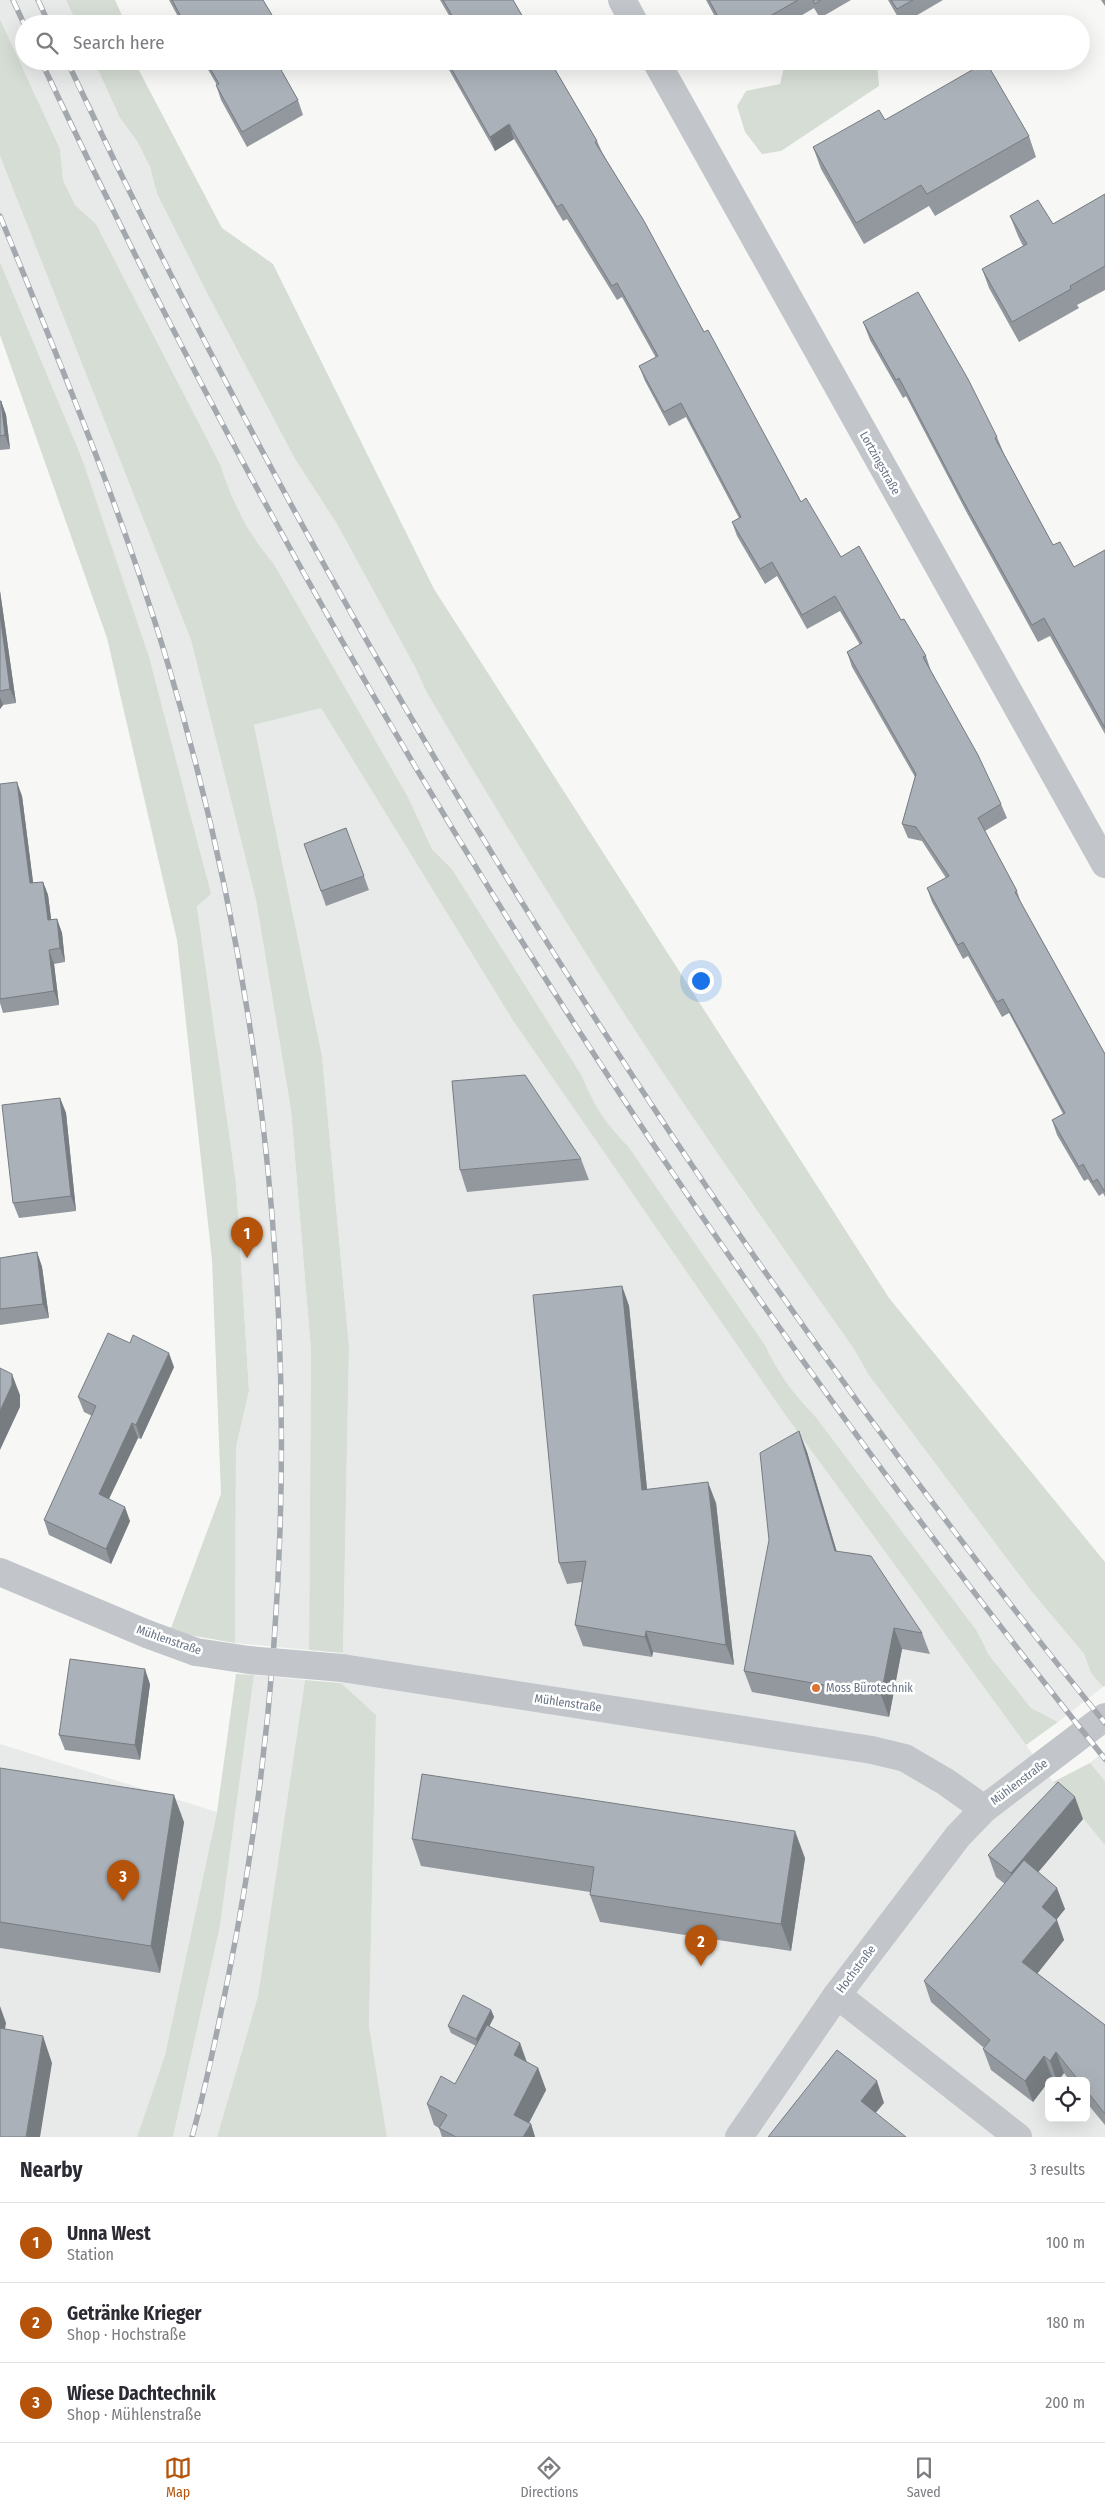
<!DOCTYPE html>
<html lang="en">
<head>
<meta charset="utf-8">
<style>
	body { margin:0; font-family:"Fira Sans Condensed",sans-serif; background:#f7f7f7; color:#2b2b33 }
	.controls { position:absolute; right:15px; bottom:15px; display:grid; overflow:hidden; border-radius:8px; box-shadow:0 5px 20px #0002 }
	.controls button { width:45px; height:45px; display:grid; place-items:center; padding:0; border:0; border-bottom:1px solid #e1e1e2; background:#fff; color:#2b2b33; font:25px sans-serif }
	.you { position:absolute; left:700px; top:980px; width:18px; height:18px; margin:-12px; border:4px solid #fff; border-radius:50%; background:#1a73e8; box-shadow:0 0 0 8px #1a73e833 }
	.badge { display:grid; place-items:center; width:32px; height:32px; border-radius:50%; background:#b45309; color:#fff; font-size:16px; font-weight:700 }
	.pin { position:absolute; translate:-50% -41px; filter:drop-shadow(0 1px 2px #0008) }
	.pin::after { content:''; position:absolute; top:26px; width:18px; height:15px; background:inherit; clip-path:polygon(0 0,100% 0,50% 100%) }
	.list { margin:0; padding:0; list-style:none }
	h2 { display:flex; justify-content:space-between; align-items:center; height:65px; margin:0; padding:0 20px; font-size:21px }
	h2 small { font-size:16px; font-weight:400; color:#7c7c81 }
	.list li { display:grid; grid-template-columns:32px 1fr auto; gap:15px; align-items:center; box-sizing:border-box; height:80px; padding:0 20px; border-top:1px solid #e1e1e2 }
	.list b { display:block; font-size:19px; white-space:nowrap }
	.list p { margin:0; font-size:16px; white-space:nowrap; color:#7c7c81 }
	.list em { font-size:16px; font-style:normal; color:#7c7c81 }
	.icon { flex:none; width:28px; height:28px; fill:none; stroke:currentColor; stroke-width:2; stroke-linecap:round; stroke-linejoin:round }
	.map { position:relative; flex:none; width:1105px; height:2137px; overflow:hidden }
	.search { position:absolute; background:#fff; box-shadow:0 5px 20px #0002; left:15px; right:15px; top:15px; height:55px; display:flex; align-items:center; gap:12px; box-sizing:border-box; padding:0 18px; border-radius:28px; color:#7c7c81; font-size:19px }
	.sheet { height:305px; background:#fff }
	nav { display:flex; justify-content:space-around; align-items:center; box-sizing:border-box; height:70px; border-top:1px solid #e1e1e2; background:#fff; font-size:14px; color:#7c7c81 }
	nav a { display:grid; justify-items:center; gap:2px }
	nav .on { color:#b45309 }
	.map>svg:first-child { display:block }
	.built { fill:#e8eae9; fill-rule:evenodd }
	.green { fill:#d6ddd5 }
	.lines { fill:none; stroke-linecap:round; stroke-linejoin:round }
	.minor { stroke:#c2c5c9; stroke-width:28 }
	.rail-casing { stroke:#a3a8ae; stroke-width:5.5 }
	.rail { stroke:#fff; stroke-width:4; stroke-dasharray:11; stroke-linecap:butt }
	.minor-bridge { stroke:#c2c5c9; stroke-width:28 }
	.wall { fill:#92989e }
	.shaded-wall { fill:#777c81 }
	.building { fill:#aab1b8; stroke:#777c81 }
	.poi-dot { fill:#db7332; stroke:#fff; stroke-width:2 }
	.labels { text-anchor:middle; dominant-baseline:central; stroke-width:5; stroke-linejoin:round; paint-order:stroke }
	.street-label { font-size:12px; fill:#687485; stroke:#fff }
	.poi-label { font-size:12px; fill:#687485; stroke:#fff; text-anchor:start }
</style>
</head>
<body>
<div class="map">
<svg width="1105" height="2137" viewBox="0 0 1105 2137">
	<rect width="100%" height="100%" fill="#f7f8f5"/>
	<g class="built">
		<polygon points="0,0 66,0 77,24 24,24 24,61 94,61 120,118 137,141 150,167 157,194 206,291 295,459 337,524 415,667 427,693 570,928 628,1019 745,1194 854,1349 868,1374 1032,1592 1084,1654 1091,1673 1103,1687 1058,1722 1031,1708 989,1655 977,1631 815,1416 795,1396 777,1370 765,1345 628,1146 607,1125 592,1102 582,1076 452,869 432,849 408,797 274,564 254,541 229,493 220,464 96,224 75,205 63,180 60,149 0,19"/>
		<polygon points="0,156 191,640 256,900 291,1110 311,1351 309,1650 235,1643 236,1447 249,1391 236,1183 197,905 81,456 0,262"/>
		<path d="M321 708 512 1019 786 1416 1053 1782 1105 1845V2137H387L369 2026 376 1716 341 1683 343 1653 349 1346 322 1056 254 725ZM1049 2081H1086V2118H1049Z"/>
		<polygon points="254,1675 305,1680 258,1996 217,2137 173,2137 220,1926"/>
		<polygon points="0,1744 217,1812 165,2055 137,2137 0,2137"/>
		<polygon points="1105,1751 1105,1781 1090,1763"/>
	</g>
	<g class="green">
		<polygon points="66,0 115,0 126,24 77,24"/>
		<path d="M0 19 60 149 63 180 75 205 96 224 220 464C232 502 248 534 274 564L408 797 432 849 452 869 582 1076C594 1106 605 1123 628 1146L765 1345C778 1373 793 1394 815 1416L977 1631 989 1655 1031 1708 1058 1722 1026 1745 786 1416 512 1019 321 708 254 725 322 1056 349 1346 343 1653 309 1650 311 1351 291 1110 256 900 191 640 0 156Z"/>
		<path d="M94 61H134L222 228 273 264 434 589 889 1298 1105 1562V1686L1103 1687 1091 1673 1084 1654 1032 1592 868 1374 854 1349C777 1240 700 1130 627 1018 558 911 492 802 427 693L415 667 337 524 295 459 206 291 157 194 150 167 137 141 120 118Z"/>
		<polygon points="795,61 811,61 821,68 830,61 877,61 879,86 781,151 762,154 745,132 737,106 746,91 780,84 784,67"/>
		<polygon points="0,262 81,456 149,657 211,894 197,906 236,1183 249,1391 236,1447 235,1643 189,1635 171,1628 221,1494 212,1260 177,940 107,638 0,335"/>
		<polygon points="236,1674 254,1675 220,1926 173,2137 137,2137 165,2055 217,1812"/>
		<polygon points="305,1680 341,1683 376,1715 369,2026 387,2137 217,2137 258,1996"/>
		<polygon points="1090,1763 1105,1781 1105,1845 1053,1782"/>
	</g>
	<g class="lines">
		<g class="minor">
			<polyline points="622,0 635,24"/>
			<polyline points="656,61 1105,864"/>
			<polyline points="0,1572 147,1634"/>
			<polyline points="342,1668 872,1750 905,1758 946,1782 984,1809"/>
			<polyline points="837,1995 1018,2137"/>
			<polyline points="739,2137 837,1995 958,1836 984,1809 1105,1717"/>
		</g>
		<g class="rail-casing">
			<g id="rail">
				<polyline points="13,0 24,24"/>
				<polyline points="38,0 49,24"/>
				<path d="M41 61C326 668 685 1237 1105 1759"/>
				<path d="M67 61C344 653 693 1216 1105 1723"/>
				<path d="M0 216C61 366 124 515 170 671 295 1091 315 1543 229 1973 218 2028 207 2083 192 2137"/>
			</g>
		</g>
		<use href="#rail" class="rail"/>
		<polyline class="minor-bridge" points="147,1634 196,1652 249,1660 342,1668"/>
	</g>
	<g class="wall">
		<polygon points="169,0 263,0 272,15 275,24 182,24"/>
		<polygon points="440,0 513,0 527,24 454,24"/>
		<polygon points="706,0 851,0 820,18 814,8 787,24 719,24"/>
		<polygon points="888,0 943,0 902,24"/>
		<polygon points="1101,0 1105,0 1105,6"/>
		<polygon points="203,61 276,61 298,100 303,115 247,147 221,100 216,85 217,85"/>
		<polygon points="444,61 550,61 597,141 602,152 801,502 841,557 901,620 926,656 931,671 1001,804 1007,818 985,831 1017,891 1021,903 1105,1054 1105,1197 1103,1193 1099,1196 1088,1179 1084,1181 1057,1135 1052,1120 1063,1114 1009,1013 1002,1017 968,956 963,959 932,902 927,888 946,878 922,841 908,838 902,824 915,777 852,667 847,652 860,645 840,611 807,629 777,576 765,584 737,536 732,522 739,518 686,417 669,426 645,381 639,366 656,358 622,297 617,300 567,219 563,221 514,139 495,151"/>
		<polygon points="885,120 1029,136 1036,157 935,216 929,206 864,244 821,169 813,147"/>
		<polygon points="1105,194 1105,290 1077,305 1079,308 1019,342 989,288 982,269 1023,246 1018,236 1010,216 1053,224"/>
		<polygon points="863,322 997,437 1004,454 1053,545 1074,567 1105,550 1105,734 1050,636 1038,642 967,513 906,396 903,398 870,340"/>
		<polygon points="0,401 1,401 6,415 10,449 0,450"/>
		<polygon points="0,591 16,703 3,705 0,709"/>
		<polygon points="0,784 22,796 33,883 43,882 48,895 51,919 57,919 62,933 65,962 54,964 59,1005 3,1013 0,1003"/>
		<polygon points="346,828 369,890 326,906 304,844"/>
		<polygon points="60,1098 66,1113 76,1211 19,1218 13,1203"/>
		<polygon points="581,1159 589,1180 467,1192 460,1170"/>
		<polygon points="37,1252 42,1267 49,1318 0,1325 0,1258"/>
		<polygon points="622,1286 629,1306 647,1489 716,1503 734,1665 653,1652 652,1657 583,1646 575,1625 582,1582 567,1584 559,1563"/>
		<polygon points="174,1367 141,1439 138,1438 109,1499 130,1521 111,1564 49,1535 44,1520 92,1416 84,1412 78,1397"/>
		<polygon points="799,1431 807,1452 837,1552 922,1633 930,1654 902,1649 889,1717 752,1692 744,1671"/>
		<polygon points="150,1684 140,1760 65,1750 59,1735"/>
		<polygon points="0,1768 184,1822 160,1973 0,1948"/>
		<polygon points="1083,1819 1038,1872 1065,1909 1056,1919 1064,1940 1037,1973 1105,2025 1105,2125 1086,2102 1086,2081 1070,2081 1064,2073 1058,2081 1057,2081 1052,2077 1033,2102 991,2070 983,2049 984,2048 931,2002 924,1981 1005,1884 996,1877 988,1855"/>
		<polygon points="412,1839 805,1858 791,1951 600,1922 590,1895 590,1892 421,1866"/>
		<polygon points="491,2010 494,2017 489,2026 520,2043 527,2062 538,2068 546,2090 529,2123 531,2124 535,2137 442,2137 439,2128 434,2125 427,2104 455,2084 476,2046 451,2033 448,2026"/>
	</g>
	<g class="shaded-wall">
		<polygon points="509,124 514,139 495,151 490,137"/>
		<polygon points="1,401 6,415 10,449 5,435"/>
		<polygon points="0,591 16,703 10,689 0,614"/>
		<polygon points="0,697 3,705 0,709"/>
		<polygon points="17,782 22,796 35,897 30,883"/>
		<polygon points="43,882 48,895 53,934 48,920"/>
		<polygon points="57,919 62,933 65,962 60,948"/>
		<polygon points="49,950 54,964 59,1005 54,991"/>
		<polygon points="60,1098 66,1113 76,1211 71,1196"/>
		<polygon points="37,1252 42,1267 49,1318 43,1304"/>
		<polygon points="622,1286 629,1306 649,1510 642,1490"/>
		<polygon points="169,1353 174,1367 141,1439 136,1425"/>
		<polygon points="12,1374 20,1395 20,1407 0,1450 0,1411"/>
		<polygon points="132,1423 138,1438 104,1509 99,1494"/>
		<polygon points="799,1431 807,1452 843,1573 835,1551"/>
		<polygon points="708,1482 716,1503 734,1665 726,1645"/>
		<polygon points="125,1507 130,1521 111,1564 106,1549"/>
		<polygon points="894,1628 902,1649 889,1717 881,1695"/>
		<polygon points="646,1631 653,1652 652,1657 645,1637"/>
		<polygon points="145,1669 150,1684 140,1760 135,1745"/>
		<polygon points="174,1795 184,1822 160,1973 151,1946"/>
		<polygon points="1075,1797 1083,1819 1019,1895 1011,1873"/>
		<polygon points="795,1831 805,1858 791,1951 781,1924"/>
		<polygon points="1057,1888 1065,1909 1050,1928 1042,1907"/>
		<polygon points="1057,1920 1064,1940 1030,1983 1022,1962"/>
		<polygon points="0,2006 6,2023 1,2054 0,2051"/>
		<polygon points="491,2010 494,2017 479,2047 476,2039"/>
		<polygon points="43,2036 52,2063 40,2137 26,2137"/>
		<polygon points="520,2043 527,2064 514,2055"/>
		<polygon points="1056,2052 1064,2073 1058,2081 1057,2081 1050,2061"/>
		<polygon points="1044,2056 1052,2077 1033,2102 1025,2081"/>
		<polygon points="538,2068 546,2090 522,2136 514,2115"/>
		<polygon points="877,2081 884,2103 868,2122 861,2101"/>
		<polygon points="531,2124 535,2137 523,2137"/>
	</g>
	<g class="building">
		<polygon points="172,0 263,0 272,15 257,24 185,24"/>
		<polygon points="443,0 513,0 527,24 457,24"/>
		<polygon points="709,0 798,0 756,24 722,24"/>
		<polygon points="813,0 821,0 815,4"/>
		<polygon points="891,0 913,0 897,9"/>
		<polygon points="206,61 276,61 298,100 242,132 216,85 219,84"/>
		<polygon points="447,61 550,61 597,141 595,142 644,221 704,332 708,330 801,502 806,498 841,557 859,546 901,620 904,619 926,656 923,657 978,755 1001,804 978,818 1017,891 1015,892 1105,1054 1105,1192 1097,1179 1093,1182 1083,1164 1079,1167 1052,1120 1065,1113 1003,999 997,1002 963,942 958,945 927,888 949,876 916,827 902,824 916,774 847,652 862,643 835,596 802,615 772,562 760,569 732,522 741,517 681,403 664,412 639,366 658,356 617,283 612,286 562,204 557,207 509,124 490,137"/>
		<polygon points="986,62 1029,136 927,194 921,185 856,223 813,147 879,110 885,120"/>
		<polygon points="1105,194 1105,266 1070,286 1071,289 1012,322 982,269 1027,244 1010,216 1038,200 1053,224"/>
		<polygon points="918,292 968,379 997,437 995,438 1053,545 1060,542 1074,567 1105,550 1105,728 1044,618 1032,625 960,495 899,378 896,380 863,322"/>
		<polygon points="0,401 1,401 5,435 0,436"/>
		<polygon points="0,614 10,689 0,691"/>
		<polygon points="17,782 30,883 43,882 48,920 57,919 60,948 49,950 54,991 0,999 0,784"/>
		<polygon points="346,828 364,876 321,891 304,844"/>
		<polygon points="525,1075 581,1159 460,1170 452,1081"/>
		<polygon points="60,1098 71,1196 13,1203 2,1105"/>
		<polygon points="37,1252 43,1304 0,1309 0,1258"/>
		<polygon points="622,1286 642,1490 708,1482 726,1645 646,1631 645,1637 575,1625 586,1561 559,1563 533,1295"/>
		<polygon points="108,1333 130,1343 133,1335 169,1353 136,1425 132,1423 99,1494 125,1507 106,1549 44,1520 96,1406 78,1397"/>
		<polygon points="0,1368 12,1374 12,1385 0,1411"/>
		<polygon points="799,1431 835,1551 871,1556 922,1633 894,1628 881,1695 744,1671 769,1540 760,1453"/>
		<polygon points="70,1659 145,1669 135,1745 59,1735"/>
		<polygon points="0,1768 174,1795 151,1946 0,1922"/>
		<polygon points="422,1774 795,1831 781,1924 590,1895 594,1867 412,1839"/>
		<polygon points="1058,1782 1075,1797 1011,1873 988,1855"/>
		<polygon points="1024,1860 1057,1888 1042,1907 1057,1920 1022,1962 1105,2025 1105,2114 1086,2090 1086,2081 1079,2081 1056,2052 1050,2061 1044,2056 1025,2081 983,2049 990,2040 924,1981"/>
		<polygon points="463,1995 491,2010 476,2039 448,2026"/>
		<polygon points="487,2025 520,2043 514,2055 538,2068 514,2115 531,2124 523,2137 456,2137 439,2128 447,2115 427,2104 441,2076 455,2084"/>
		<polygon points="0,2028 43,2036 26,2137 0,2137"/>
		<polygon points="837,2050 877,2081 861,2101 906,2137 768,2137"/>
	</g>
	<circle class="poi-dot" cx="816" cy="1688" r="5"/>
	<g class="labels">
		<g class="street-label">
			<text transform="translate(880 463) rotate(61)">Lortzingstraße</text>
			<text transform="translate(169 1640) rotate(19)">Mühlenstraße</text>
			<text transform="translate(568 1703) rotate(8)">Mühlenstraße</text>
			<text transform="translate(1019 1782) rotate(-37)">Mühlenstraße</text>
			<text transform="translate(856 1969) rotate(-53)">Hochstraße</text>
		</g>
		<g class="poi-label">
			<text x="826" y="1688">Moss Bürotechnik</text>
		</g>
	</g>
</svg>
<div class="controls">
<button><svg class="icon" aria-label="locate" viewBox="0 0 24 24"><circle cx="12" cy="12" r="6"/><path d="M12 2v4M12 18v4M2 12h4M18 12h4"/></svg></button>
</div>
<div class="you"></div>
<div class="pin badge" style="left:247px;top:1258px">1</div>
<div class="pin badge" style="left:701px;top:1966px">2</div>
<div class="pin badge" style="left:123px;top:1901px">3</div>
<div class="search"><svg class="icon" aria-label="search" viewBox="0 0 24 24"><circle cx="10" cy="10" r="6"/><path d="M15 15l6 6"/></svg>Search here</div>
</div>
<section class="sheet">
<h2>Nearby<small>3 results</small></h2>
<ul class="list">
<li><span class="badge">1</span><div><b>Unna West</b><p>Station</p></div><em>100 m</em></li>
<li><span class="badge">2</span><div><b>Getränke Krieger</b><p>Shop · Hochstraße</p></div><em>180 m</em></li>
<li><span class="badge">3</span><div><b>Wiese Dachtechnik</b><p>Shop · Mühlenstraße</p></div><em>200 m</em></li>
</ul>
</section>
<nav>
<a class="on"><svg class="icon" aria-label="map" viewBox="0 0 24 24"><path d="M3 6l6-2 6 2 6-2v14l-6 2-6-2-6 2zM9 4v14M15 6v14"/></svg>Map</a>
<a><svg class="icon" aria-label="directions" viewBox="0 0 24 24"><path d="M12 3l9 9-9 9-9-9zM9 14v-3h6M13 9l2 2-2 2"/></svg>Directions</a>
<a><svg class="icon" aria-label="saved" viewBox="0 0 24 24"><path d="M7 4h10v16l-5-4-5 4z"/></svg>Saved</a>
</nav>
</body>
</html>
